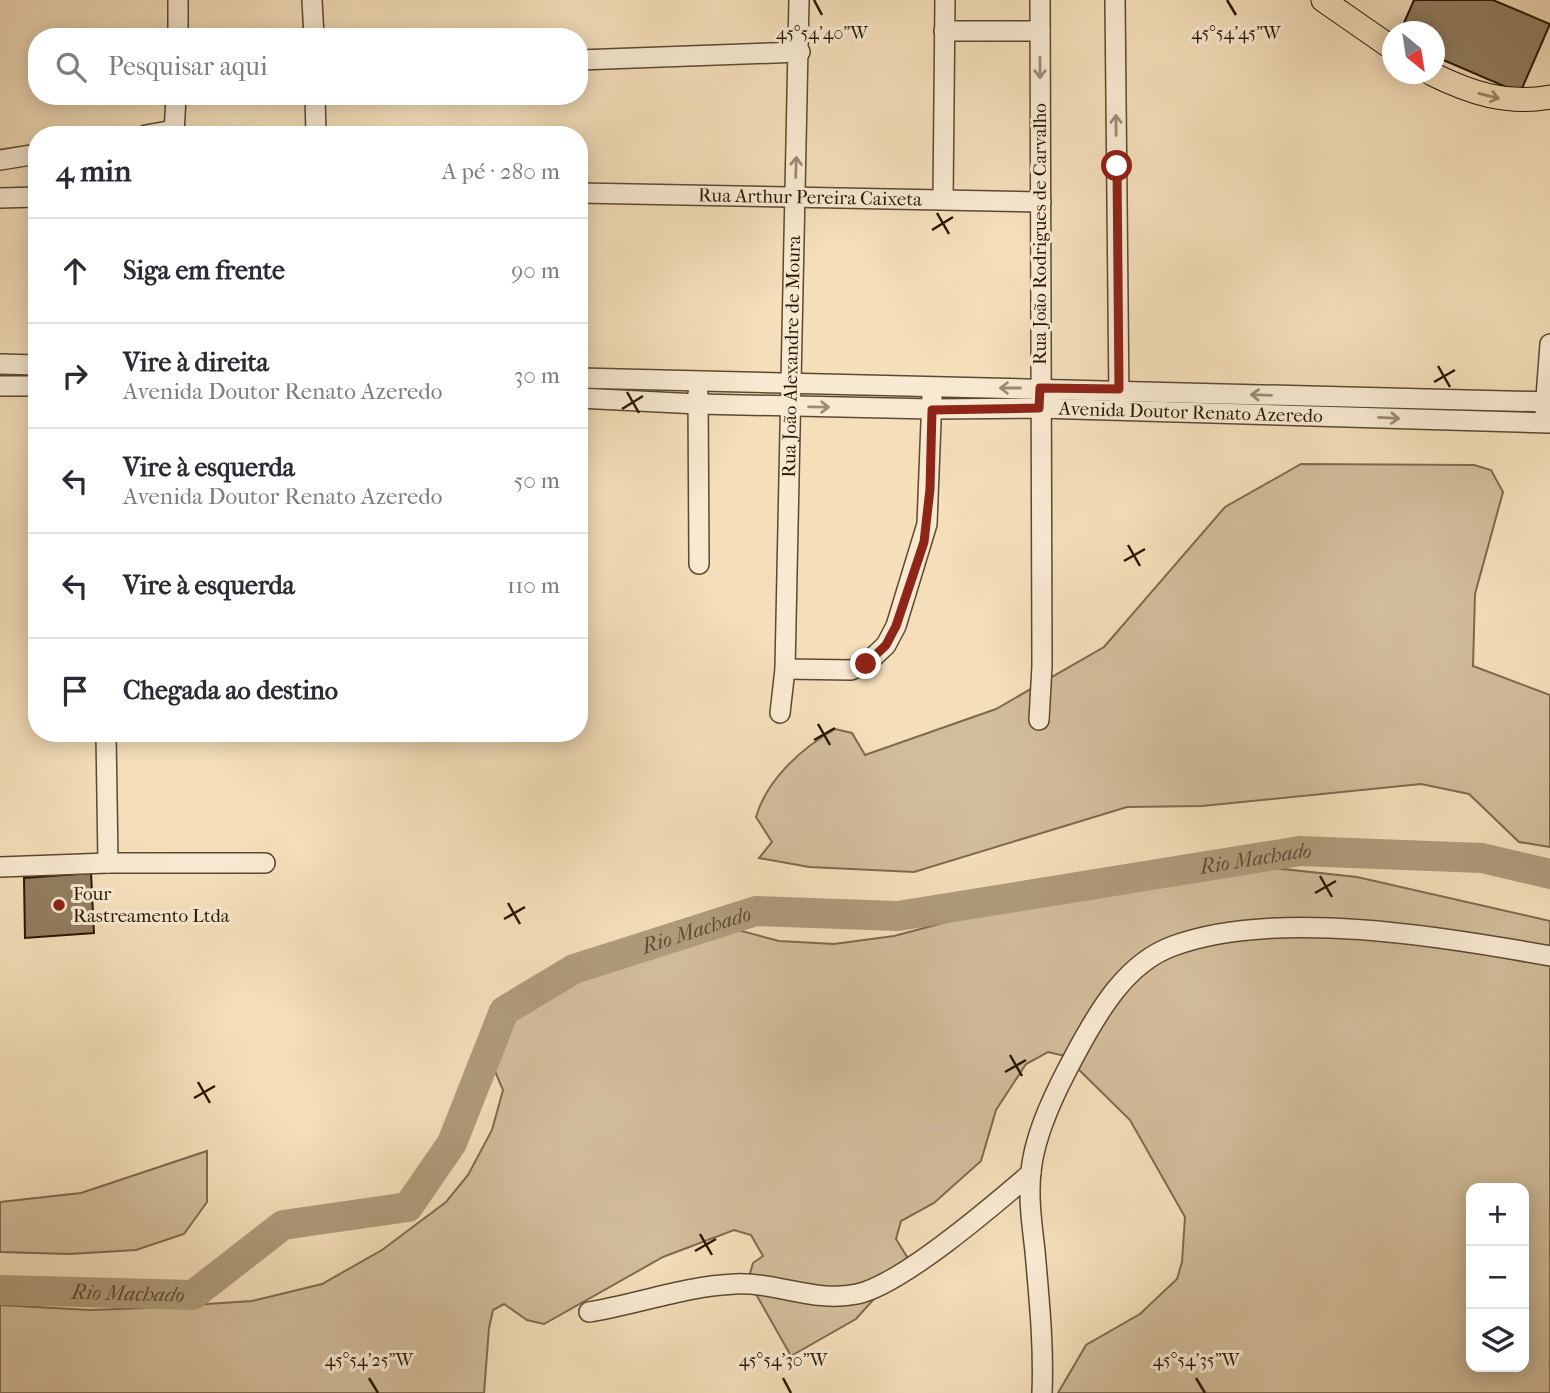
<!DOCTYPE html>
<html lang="pt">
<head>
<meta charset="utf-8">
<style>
	body { margin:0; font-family:"IM FELL French Canon",serif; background:#f2f2f3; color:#2b2b33 }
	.controls { position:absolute; right:21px; bottom:21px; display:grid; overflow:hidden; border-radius:14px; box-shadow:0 4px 18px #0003 }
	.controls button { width:63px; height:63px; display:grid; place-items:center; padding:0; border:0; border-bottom:2px solid #e1e1e2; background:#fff; color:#2b2b33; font:35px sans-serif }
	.compass { position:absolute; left:1382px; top:21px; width:63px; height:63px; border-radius:50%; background:#fff; box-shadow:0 4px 18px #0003; rotate:150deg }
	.stop { position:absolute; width:21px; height:21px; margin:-16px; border:5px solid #8f2418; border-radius:50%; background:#fff }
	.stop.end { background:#8f2418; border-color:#fff; box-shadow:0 2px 7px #0008 }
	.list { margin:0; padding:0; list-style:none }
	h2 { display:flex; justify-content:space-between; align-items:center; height:91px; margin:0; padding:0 28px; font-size:30px }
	h2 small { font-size:23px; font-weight:400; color:#7c7c81 }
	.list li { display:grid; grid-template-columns:46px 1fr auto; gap:21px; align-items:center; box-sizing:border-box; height:105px; padding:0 28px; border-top:2px solid #e1e1e2 }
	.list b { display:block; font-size:26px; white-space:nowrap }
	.list p { margin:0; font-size:23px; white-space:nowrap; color:#7c7c81 }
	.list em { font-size:23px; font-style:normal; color:#7c7c81 }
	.icon { flex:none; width:38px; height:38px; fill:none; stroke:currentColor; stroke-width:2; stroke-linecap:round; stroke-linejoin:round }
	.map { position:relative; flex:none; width:1550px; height:1393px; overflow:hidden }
	.search { position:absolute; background:#fff; box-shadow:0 4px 18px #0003; left:28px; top:28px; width:560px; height:77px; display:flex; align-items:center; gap:18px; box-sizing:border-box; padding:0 24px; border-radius:28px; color:#7c7c81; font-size:26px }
	.panel { position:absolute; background:#fff; box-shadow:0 4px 18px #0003; left:28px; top:126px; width:560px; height:616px; border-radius:28px }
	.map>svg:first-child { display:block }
	.green { fill:#d2bd9b; stroke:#7e6a4e; stroke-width:2; fill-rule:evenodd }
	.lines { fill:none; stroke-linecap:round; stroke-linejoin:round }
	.river { stroke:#af9b7b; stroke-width:30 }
	.building { fill:#937f62; stroke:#2a1702; stroke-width:2 }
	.minor-casing { stroke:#5c4930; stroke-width:22 }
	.major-casing { stroke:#2a1702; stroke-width:25 }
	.minor { stroke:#f8ead2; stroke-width:19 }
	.major { stroke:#f4dfba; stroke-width:23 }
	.oneway { stroke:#9b8b74 }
	.oneway2 { stroke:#998567 }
	.route { stroke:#8f2418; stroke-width:9 }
	.ticks { fill:none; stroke:#2a1702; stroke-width:2.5 }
	.poi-dot { fill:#8f2418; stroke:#f8ead2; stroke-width:2.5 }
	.labels { text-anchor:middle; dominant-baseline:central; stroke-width:6; stroke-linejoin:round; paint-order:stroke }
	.street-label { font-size:19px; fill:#2a1702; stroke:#f8ead2 }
	.poi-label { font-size:19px; fill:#2a1702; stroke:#f8ead2; text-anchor:start }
	.water-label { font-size:21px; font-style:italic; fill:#5f4c32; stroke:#f8ead2 }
	.ticks-label { font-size:18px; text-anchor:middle; fill:#2a1702; stroke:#f8ead2; stroke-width:6; stroke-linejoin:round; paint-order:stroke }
</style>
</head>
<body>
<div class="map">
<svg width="1550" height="1393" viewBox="0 0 1550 1393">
	<rect width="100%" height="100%" fill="#f4dfba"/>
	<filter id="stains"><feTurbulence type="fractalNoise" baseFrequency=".00286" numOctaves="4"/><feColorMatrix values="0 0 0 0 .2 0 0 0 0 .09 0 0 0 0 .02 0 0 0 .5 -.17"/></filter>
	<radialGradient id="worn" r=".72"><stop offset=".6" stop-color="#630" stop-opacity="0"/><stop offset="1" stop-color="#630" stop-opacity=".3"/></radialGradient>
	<g class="green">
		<path d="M1301 464 1474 465 1491 470 1503 492 1475 594 1473 666 1550 695V847L1519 842 1469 794 1421 784 1202 806 1127 807 914 872 809 867 759 858 772 842 756 817C767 779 802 748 835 729L852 733 865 755 996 709 1104 647 1225 507Z"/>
		<path d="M1227 863 1357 877 1550 921V1393H1058L1086 1345 1140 1314 1177 1279 1182 1262 1185 1217 1130 1120 1065 1056 1048 1052 1026 1064 996 1110 981 1161 934 1203 901 1221 896 1239 909 1260 856 1319 791 1356 748 1280 753 1263 763 1256 751 1235 734 1230 663 1257 544 1324 527 1320 504 1304 493 1310 489 1328 484 1393H0V1305L90 1310 146 1308 252 1301 322 1284 382 1250 446 1202 468 1175 492 1130 503 1090 482 1041 490 1022 606 955 677 946 716 924 779 941 834 944 894 936 1131 873ZM1471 1188H1524V1367H1471Z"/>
		<polygon points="207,1151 207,1202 184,1234 136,1250 69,1254 0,1252 0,1202 81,1193"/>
	</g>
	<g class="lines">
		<path class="river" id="s1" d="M0 1290 193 1295 283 1225 408 1207 452 1143 504 1011 574 969 756 911 898 916 1300 851 1482 858 1550 874"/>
	</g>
	<g class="building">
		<polygon points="1414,0 1493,0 1550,24 1520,93 1434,56 1434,32 1400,32"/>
		<polygon points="91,873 94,933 25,938 24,878"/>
	</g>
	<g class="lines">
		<g class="minor-casing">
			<g id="minor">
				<polyline points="312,0 314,37"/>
				<polyline points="1115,0 1119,401"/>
				<polyline points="944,31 1040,31"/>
				<polyline points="178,37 178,0"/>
				<polyline points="579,60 800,52"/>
				<polyline points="315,96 316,135"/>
				<polyline points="146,135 174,130"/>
				<polyline points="174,135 176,96"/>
				<polyline points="0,160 37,154"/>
				<path id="s2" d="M579 193 1041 202"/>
				<polyline points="0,198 37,197"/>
				<polyline points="943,199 945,0"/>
				<polyline points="0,364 37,365"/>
				<polyline points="579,378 1550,402"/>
				<polyline points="0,386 37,386"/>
				<polyline points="698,393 699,564"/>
				<path id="s3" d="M579 398 698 404 932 409 1039 408 1550 423"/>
				<polyline points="1545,411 1550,344"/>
				<polyline points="785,669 851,670 866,664 886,645 896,626 927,524 932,396"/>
				<path id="s4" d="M780 713 785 669 799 0"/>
				<polyline points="1039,720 1042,666 1040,0"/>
				<polyline points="106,733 108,863"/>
				<polyline points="0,867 108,863 265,863"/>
				<path d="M589 1312C638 1304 686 1286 735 1284 777 1282 815 1303 857 1294 901 1285 994 1205 1031 1173"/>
				<path d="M1042 1393C1044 1345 1039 1298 1035 1251 1032 1225 1028 1198 1031 1171 1035 1132 1057 1088 1076 1053 1098 1012 1126 963 1173 946 1274 908 1446 937 1550 956"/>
			</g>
		</g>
		<g class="major-casing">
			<g id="major">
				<polyline points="1323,0 1392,48"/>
				<path d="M1432 74C1471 93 1506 105 1550 97"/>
			</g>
		</g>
		<use href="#minor" class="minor"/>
		<use href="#major" class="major"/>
	</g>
	<defs><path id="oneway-shaft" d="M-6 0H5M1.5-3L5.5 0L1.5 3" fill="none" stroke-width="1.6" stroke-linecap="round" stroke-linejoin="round" transform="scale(1.75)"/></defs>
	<g class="oneway">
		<use href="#oneway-shaft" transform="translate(1040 68) rotate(90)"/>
		<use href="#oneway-shaft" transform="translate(1116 125) rotate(-91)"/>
		<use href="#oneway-shaft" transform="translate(796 167) rotate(-88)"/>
		<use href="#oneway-shaft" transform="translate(1010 388) rotate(-180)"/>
		<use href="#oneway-shaft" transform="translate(1261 395) rotate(-178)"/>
		<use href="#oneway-shaft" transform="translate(819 407) rotate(1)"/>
		<use href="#oneway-shaft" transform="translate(1389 418) rotate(3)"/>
	</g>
	<use class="oneway2" href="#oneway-shaft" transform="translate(1489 96) rotate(14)"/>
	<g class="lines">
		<polyline class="route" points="866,664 886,645 896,626 924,542 930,489 932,410 1039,408 1040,388 1119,389 1117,166"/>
	</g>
	<path class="ticks" d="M814 0 822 15M1227 0 1236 15M937 213 949 234M932 230 953 217M1438 366 1450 387M1434 382 1455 370M627 392 639 413M622 409 643 396M1128 545 1140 566M1124 561 1145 549M818 724 830 745M814 740 835 728M1320 876 1332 897M1315 893 1336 881M508 903 520 924M504 919 525 907M1010 1055 1022 1076M1005 1072 1026 1060M198 1082 210 1103M194 1098 215 1086M700 1234 712 1255M695 1251 716 1239M369 1378 378 1393M783 1378 791 1393M1196 1378 1205 1393"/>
	<circle class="poi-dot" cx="59" cy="905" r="7"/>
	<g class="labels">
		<g class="street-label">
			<text stroke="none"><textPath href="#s2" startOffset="231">Rua Arthur Pereira Caixeta</textPath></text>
			<text transform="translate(1040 234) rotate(-90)">Rua João Rodrigues de Carvalho</text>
			<text stroke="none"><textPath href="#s4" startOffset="357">Rua João Alexandre de Moura</textPath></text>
			<text stroke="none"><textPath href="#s3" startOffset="612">Avenida Doutor Renato Azeredo</textPath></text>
		</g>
		<g class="poi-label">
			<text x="73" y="894">Four<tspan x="73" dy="22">Rastreamento Ltda</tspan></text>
		</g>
		<g class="water-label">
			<text stroke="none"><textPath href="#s1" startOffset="1430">Rio Machado</textPath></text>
			<text stroke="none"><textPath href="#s1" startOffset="863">Rio Machado</textPath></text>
			<text stroke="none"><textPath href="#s1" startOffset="128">Rio Machado</textPath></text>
		</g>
	</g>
	<g class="ticks-label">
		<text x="822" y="39">45°54'40"W</text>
		<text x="1236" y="39">45°54'45"W</text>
		<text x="369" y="1366">45°54'25"W</text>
		<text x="783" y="1366">45°54'30"W</text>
		<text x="1196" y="1366">45°54'35"W</text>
	</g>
	<rect width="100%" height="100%" filter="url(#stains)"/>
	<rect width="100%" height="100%" fill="url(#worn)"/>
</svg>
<div class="controls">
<button>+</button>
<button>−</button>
<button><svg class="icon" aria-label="layers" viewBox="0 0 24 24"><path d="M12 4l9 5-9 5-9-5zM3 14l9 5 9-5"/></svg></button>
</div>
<svg class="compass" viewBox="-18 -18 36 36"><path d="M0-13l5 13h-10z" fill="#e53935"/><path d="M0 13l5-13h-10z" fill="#7c7c81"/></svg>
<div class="stop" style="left:1117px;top:166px"></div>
<div class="stop end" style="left:866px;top:664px"></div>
<div class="search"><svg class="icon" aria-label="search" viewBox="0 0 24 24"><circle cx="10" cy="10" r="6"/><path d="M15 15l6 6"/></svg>Pesquisar aqui</div>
<section class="panel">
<h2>4 min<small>A pé · 280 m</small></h2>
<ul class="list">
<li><svg class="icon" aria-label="ahead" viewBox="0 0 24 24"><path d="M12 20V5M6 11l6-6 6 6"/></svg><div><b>Siga em frente</b></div><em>90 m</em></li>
<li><svg class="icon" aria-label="right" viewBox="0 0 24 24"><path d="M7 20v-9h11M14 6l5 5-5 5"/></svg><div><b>Vire à direita</b><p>Avenida Doutor Renato Azeredo</p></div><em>30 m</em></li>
<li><svg class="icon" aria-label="left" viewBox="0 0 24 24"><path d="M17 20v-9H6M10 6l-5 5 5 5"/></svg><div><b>Vire à esquerda</b><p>Avenida Doutor Renato Azeredo</p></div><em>50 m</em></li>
<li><svg class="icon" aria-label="left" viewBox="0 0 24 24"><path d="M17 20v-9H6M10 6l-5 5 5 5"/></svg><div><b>Vire à esquerda</b></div><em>110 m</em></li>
<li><svg class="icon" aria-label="arrive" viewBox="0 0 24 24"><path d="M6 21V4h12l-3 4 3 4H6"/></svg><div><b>Chegada ao destino</b></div></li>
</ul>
</section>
</div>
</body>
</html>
